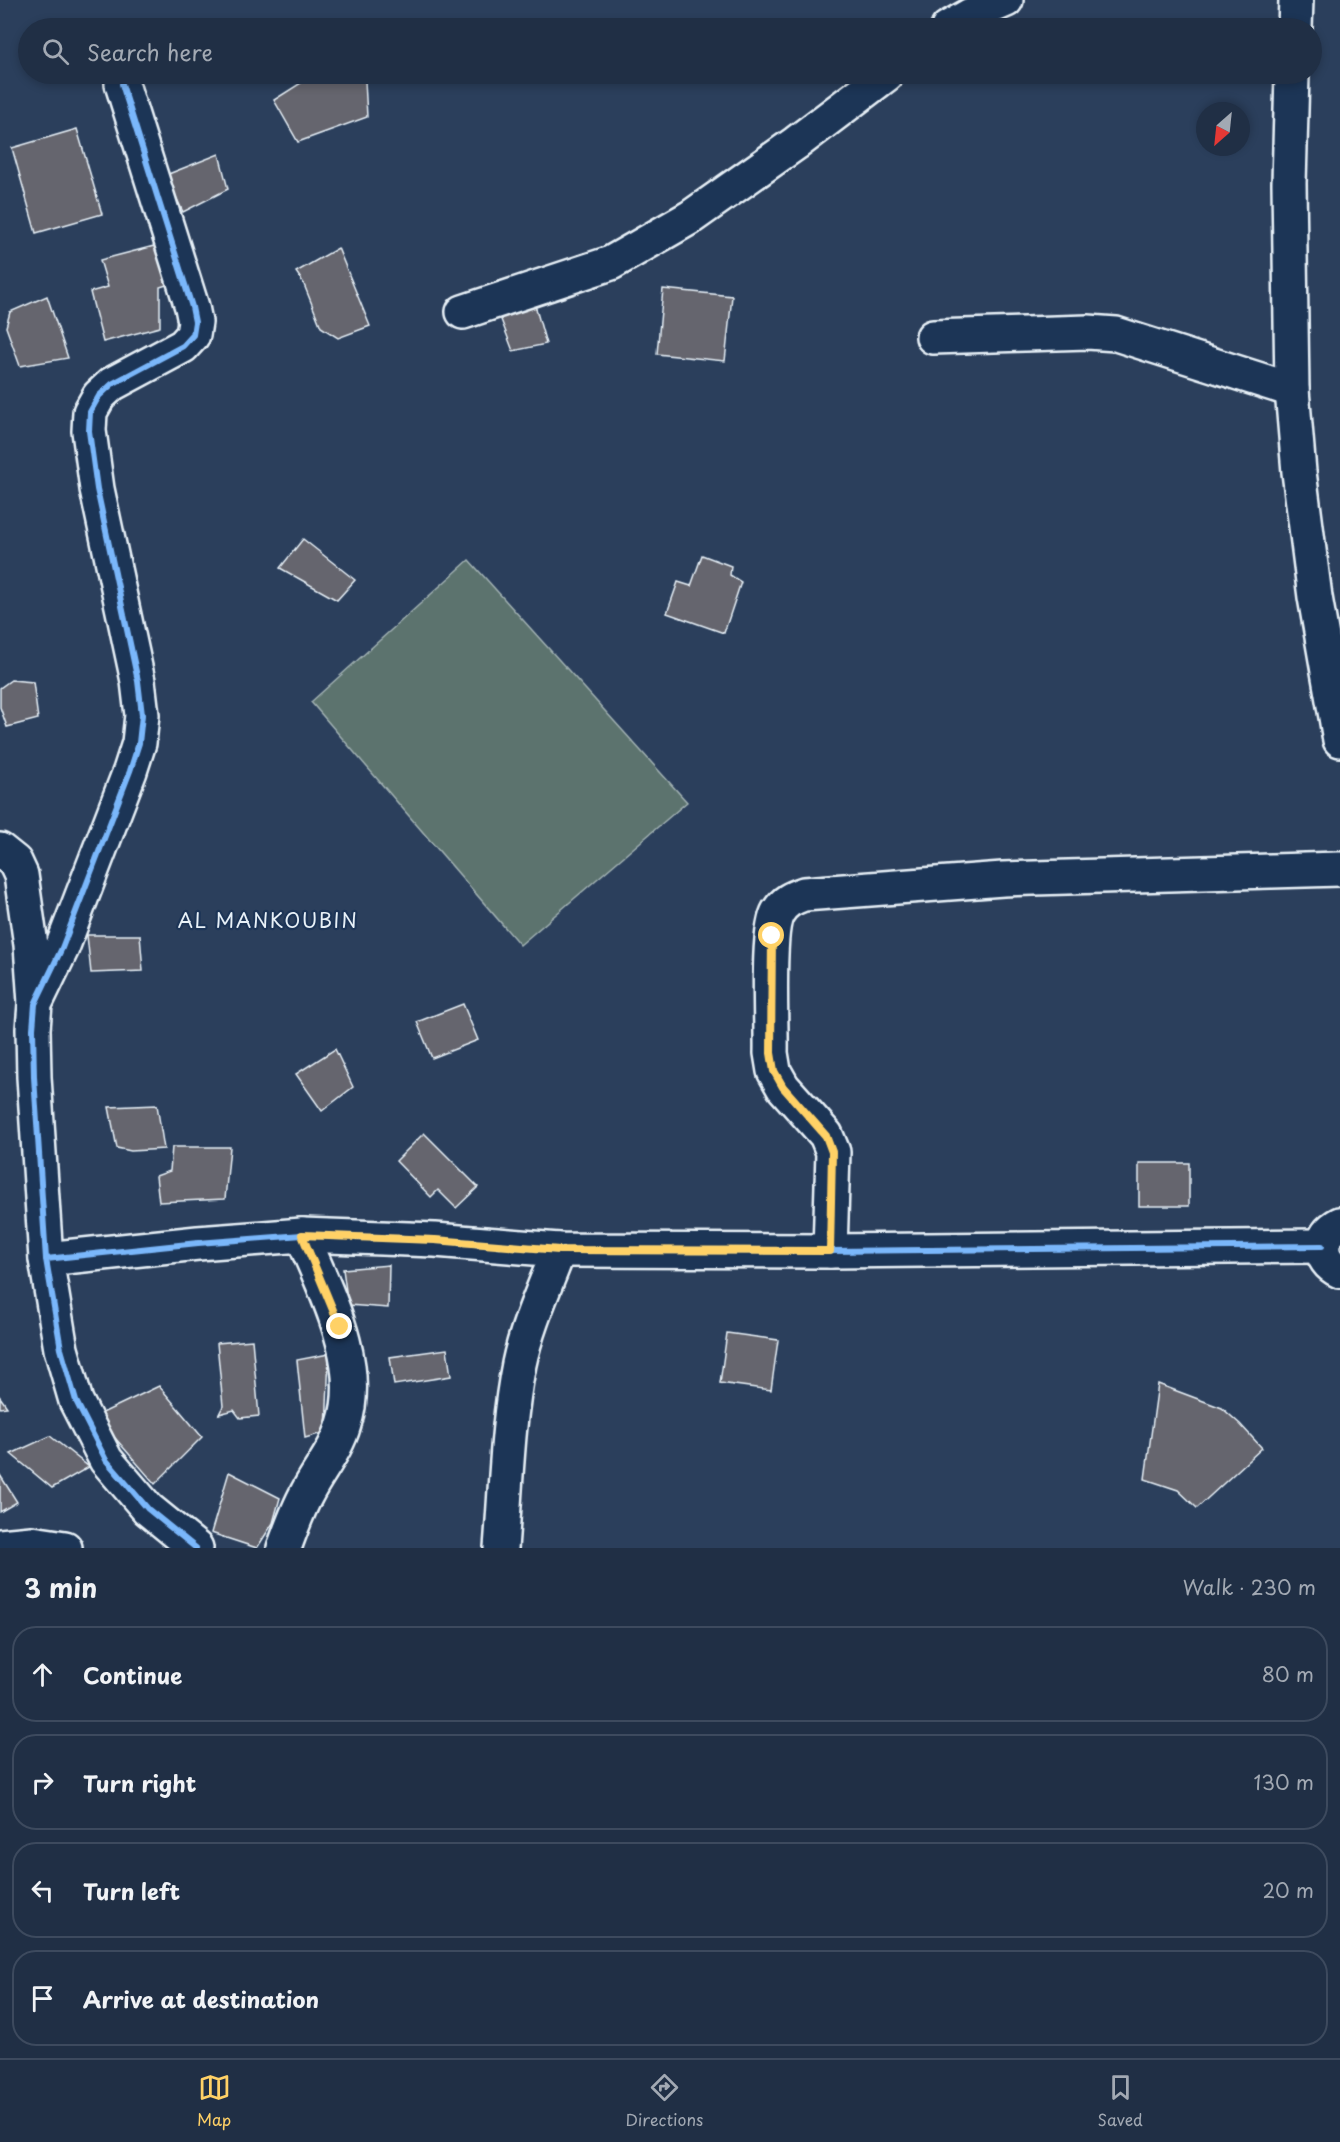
<!DOCTYPE html>
<html lang="en">
<head>
<meta charset="utf-8">
<style>
	body { margin:0; font-family:"Playpen Sans",sans-serif; background:#28374c; color:#f1f3f6 }
	.compass { position:absolute; left:1196px; top:102px; width:54px; height:54px; border-radius:50%; background:#202f45; box-shadow:0 3px 9px #0003; rotate:207deg }
	.stop { position:absolute; width:18px; height:18px; margin:-14px; border:4px solid #ffd166; border-radius:50%; background:#fff }
	.stop.end { background:#ffd166; border-color:#fff; box-shadow:0 2px 6px #0008 }
	.list { margin:0; padding:0; list-style:none }
	h2 { display:flex; justify-content:space-between; align-items:center; height:78px; margin:0; padding:0 24px; font-size:26px }
	h2 small { font-size:20px; font-weight:400; color:#a2a9b3 }
	.list li { display:grid; grid-template-columns:39px 1fr auto; gap:18px; align-items:center; box-sizing:border-box; height:96px; margin:0 12px 12px; padding:0 12px; border:2px solid #3d4a5e; border-radius:24px }
	.list b { display:block; font-size:22px; white-space:nowrap }
	.list em { font-size:20px; font-style:normal; color:#a2a9b3 }
	.icon { flex:none; width:33px; height:33px; fill:none; stroke:currentColor; stroke-width:2; stroke-linecap:round; stroke-linejoin:round }
	.map { position:relative; flex:none; width:1340px; height:1548px; overflow:hidden }
	.search { position:absolute; background:#202f45; box-shadow:0 3px 9px #0003; left:18px; right:18px; top:18px; height:66px; display:flex; align-items:center; gap:15px; box-sizing:border-box; padding:0 21px; border-radius:33px; color:#a2a9b3; font-size:22px }
	.sheet { height:510px; background:#202f45 }
	nav { display:flex; justify-content:space-around; align-items:center; box-sizing:border-box; height:84px; border-top:2px solid #3d4a5e; background:#202f45; font-size:16px; color:#a2a9b3 }
	nav a { display:grid; justify-items:center; gap:3px }
	nav .on { color:#ffd166 }
	.map>svg:first-child { display:block }
	.green { fill:#5c736e; stroke:#a2b2b3; stroke-width:1.5 }
	.building { fill:#65656e; stroke:#e8f1f8; stroke-width:1.5 }
	.lines { fill:none; stroke-linecap:round; stroke-linejoin:round }
	.minor-casing { stroke:#e8f1f8; stroke-width:38 }
	.minor { stroke:#1d3557; stroke-width:33 }
	.cycleway-casing { stroke:#1d3557; stroke-width:10 }
	.cycleway { stroke:#7ab7fb; stroke-width:6 }
	.route { stroke:#ffd166; stroke-width:8 }
	.labels { text-anchor:middle; dominant-baseline:central; stroke-width:4.5; stroke-linejoin:round; paint-order:stroke }
	.neighbourhood-label { font-size:20px; letter-spacing:1.5px; fill:#e8f1f8; stroke:#1d3557 }
</style>
</head>
<body>
<div class="map">
<svg width="1340" height="1548" viewBox="0 0 1340 1548">
	<rect width="100%" height="100%" fill="#2b3f5c"/>
	<filter id="ink" filterUnits="userSpaceOnUse"><feTurbulence type="fractalNoise" baseFrequency=".0167" numOctaves="2"/><feDisplacementMap in="SourceGraphic" scale="12" xChannelSelector="R" yChannelSelector="G"/><feConvolveMatrix kernelMatrix="1 2 1 2 8 2 1 2 1" color-interpolation-filters="sRGB"/></filter>
	<g filter="url(#ink)">
		<polygon class="green" points="469,560 687,802 520,945 311,702"/>
		<g class="building">
			<polygon points="315,74 360,74 365,81 367,117 298,142 274,100"/>
			<polygon points="77,129 102,214 36,233 12,148"/>
			<polygon points="219,154 228,189 183,212 166,175"/>
			<polygon points="162,244 176,282 160,287 160,327 103,342 90,292 108,287 100,260"/>
			<polygon points="338,248 370,326 338,338 321,327 303,282 296,272"/>
			<polygon points="663,289 732,296 725,361 657,354"/>
			<polygon points="47,296 68,358 20,366 6,327 10,312"/>
			<polygon points="533,298 546,344 513,351 500,317 508,308"/>
			<polygon points="303,539 355,580 337,600 280,568"/>
			<polygon points="702,555 731,566 730,575 741,582 724,633 667,613 678,582 691,586"/>
			<polygon points="11,680 33,682 38,719 7,727 0,707 0,688"/>
			<polygon points="87,935 140,935 143,971 91,973"/>
			<polygon points="463,1004 478,1040 432,1058 417,1022"/>
			<polygon points="335,1049 353,1087 322,1111 296,1074"/>
			<polygon points="157,1105 164,1149 131,1151 117,1148 109,1107"/>
			<polygon points="424,1133 478,1187 456,1208 438,1190 431,1197 396,1161"/>
			<polygon points="172,1147 230,1147 225,1199 159,1202 156,1176 170,1171"/>
			<rect x="1139" y="1163" width="50" height="43"/>
			<polygon points="389,1265 388,1308 348,1305 343,1269"/>
			<polygon points="727,1333 778,1340 771,1390 720,1383"/>
			<polygon points="252,1340 259,1416 240,1418 234,1410 219,1414 223,1406 217,1343"/>
			<polygon points="447,1349 451,1376 394,1385 390,1357"/>
			<polygon points="329,1354 326,1432 305,1438 297,1360"/>
			<polygon points="1158,1384 1222,1408 1240,1424 1262,1448 1197,1508 1178,1490 1145,1479"/>
			<polygon points="159,1386 202,1437 155,1484 96,1416"/>
			<polygon points="0,1397 7,1407 0,1408"/>
			<polygon points="50,1436 89,1467 52,1488 11,1454"/>
			<polygon points="229,1472 280,1498 273,1523 257,1548 211,1533"/>
			<polygon points="0,1475 17,1502 0,1512"/>
		</g>
		<g class="lines">
			<g class="minor-casing">
				<g id="minor">
					<polyline points="948,28 969,16 1006,0"/>
					<polyline points="1295,28 1296,0"/>
					<polyline points="1292,74 1289,183 1292,390 1299,472 1315,597 1340,740"/>
					<polyline points="122,84 192,307 195,322 193,335 183,346 112,384 99,396 90,412 89,431 97,489 138,681 142,715 139,743 130,771 62,948 35,1004 33,1029 34,1077 46,1259 61,1349 76,1401 106,1460 148,1509 196,1548"/>
					<polyline points="463,312 611,263 691,217 796,143 887,74"/>
					<polyline points="933,337 1088,332 1116,334 1292,390"/>
					<polyline points="0,850 15,862 21,875 31,945 35,1003"/>
					<path d="M1340 1224C1318 1235 1316 1260 1340 1271"/>
					<path d="M830 1251 833 1152 826 1135 783 1087 774 1071 771 1053C772 1025 766 932 778 912 785 901 792 898 804 894L1003 879 1340 869"/>
					<polyline points="46,1259 198,1243 302,1235 435,1240 559,1250 830,1251 1322,1246"/>
					<polyline points="0,1546 32,1543 65,1548"/>
					<path d="M284 1548C291 1529 297 1511 307 1493 319 1470 337 1449 344 1424 364 1362 325 1291 302 1235"/>
					<path d="M501 1548C506 1487 507 1424 519 1364 527 1325 545 1287 559 1250"/>
				</g>
			</g>
			<use href="#minor" class="minor"/>
			<g class="cycleway-casing">
				<g id="cycleway">
					<polyline points="122,84 192,307 195,322 193,335 183,346 112,384 99,396 90,412 89,431 97,489 138,681 142,715 139,743 130,771 62,948 35,1004 33,1029 34,1077 46,1259 61,1349 76,1401 106,1460 148,1509 196,1548"/>
					<polyline points="46,1259 198,1243 302,1235 435,1240 559,1250 830,1251 1322,1246"/>
				</g>
			</g>
			<use href="#cycleway" class="cycleway"/>
		</g>
	</g>
	<g class="lines" filter="url(#ink)">
		<polyline class="route" points="340,1327 302,1235 435,1240 559,1250 830,1251 832,1152 826,1136 783,1087 774,1071 771,1053 772,936"/>
	</g>
	<g class="labels">
		<g class="neighbourhood-label">
			<text x="268" y="920">AL MANKOUBIN</text>
		</g>
	</g>
</svg>
<svg class="compass" viewBox="-18 -18 36 36"><path d="M0-13l5 13h-10z" fill="#e53935"/><path d="M0 13l5-13h-10z" fill="#a2a9b3"/></svg>
<div class="stop" style="left:772px;top:936px"></div>
<div class="stop end" style="left:340px;top:1327px"></div>
<div class="search"><svg class="icon" aria-label="search" viewBox="0 0 24 24"><circle cx="10" cy="10" r="6"/><path d="M15 15l6 6"/></svg>Search here</div>
</div>
<section class="sheet">
<h2>3 min<small>Walk · 230 m</small></h2>
<ul class="list">
<li><svg class="icon" aria-label="ahead" viewBox="0 0 24 24"><path d="M12 20V5M6 11l6-6 6 6"/></svg><div><b>Continue</b></div><em>80 m</em></li>
<li><svg class="icon" aria-label="right" viewBox="0 0 24 24"><path d="M7 20v-9h11M14 6l5 5-5 5"/></svg><div><b>Turn right</b></div><em>130 m</em></li>
<li><svg class="icon" aria-label="left" viewBox="0 0 24 24"><path d="M17 20v-9H6M10 6l-5 5 5 5"/></svg><div><b>Turn left</b></div><em>20 m</em></li>
<li><svg class="icon" aria-label="arrive" viewBox="0 0 24 24"><path d="M6 21V4h12l-3 4 3 4H6"/></svg><div><b>Arrive at destination</b></div></li>
</ul>
</section>
<nav>
<a class="on"><svg class="icon" aria-label="map" viewBox="0 0 24 24"><path d="M3 6l6-2 6 2 6-2v14l-6 2-6-2-6 2zM9 4v14M15 6v14"/></svg>Map</a>
<a><svg class="icon" aria-label="directions" viewBox="0 0 24 24"><path d="M12 3l9 9-9 9-9-9zM9 14v-3h6M13 9l2 2-2 2"/></svg>Directions</a>
<a><svg class="icon" aria-label="saved" viewBox="0 0 24 24"><path d="M7 4h10v16l-5-4-5 4z"/></svg>Saved</a>
</nav>
</body>
</html>
